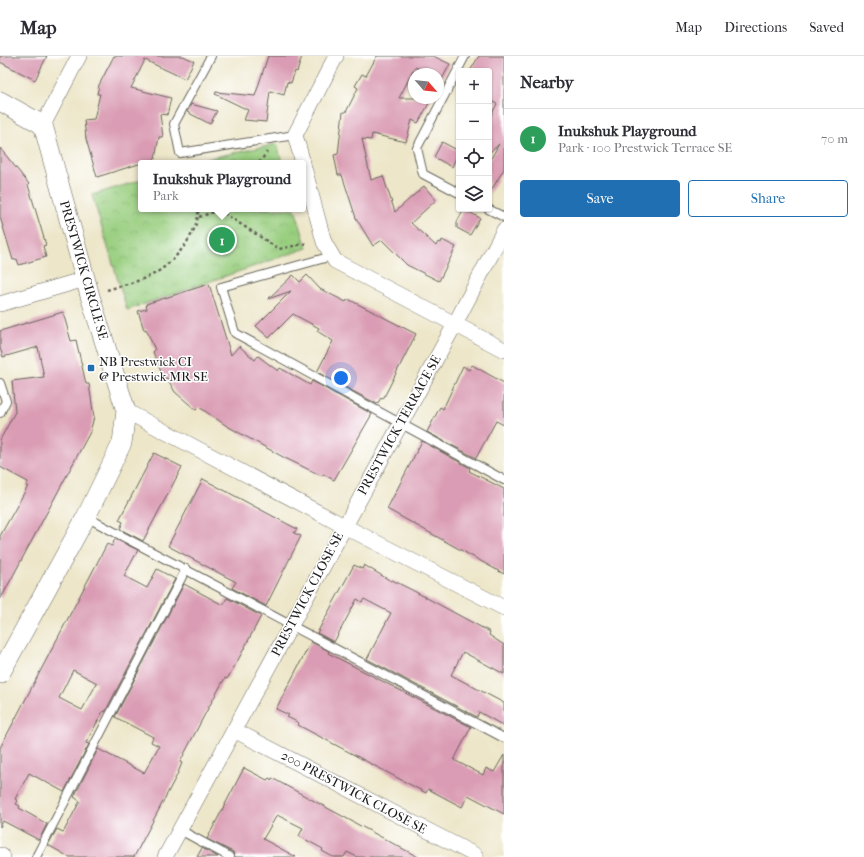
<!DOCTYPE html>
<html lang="en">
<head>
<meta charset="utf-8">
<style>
	body { margin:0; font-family:"IM FELL French Canon",serif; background:#f7f7f7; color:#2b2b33 }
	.controls { position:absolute; right:12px; top:12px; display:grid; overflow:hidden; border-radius:4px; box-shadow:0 1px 3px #0004 }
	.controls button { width:36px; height:36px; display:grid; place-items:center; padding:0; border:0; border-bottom:1px solid #e1e1e2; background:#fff; color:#2b2b33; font:20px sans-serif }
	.compass { position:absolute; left:408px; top:12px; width:36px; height:36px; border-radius:50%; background:#fff; box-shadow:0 1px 3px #0004; rotate:118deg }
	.you { position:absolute; left:341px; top:322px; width:14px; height:14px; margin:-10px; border:3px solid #fff; border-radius:50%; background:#1a73e8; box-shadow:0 0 0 6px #1a73e833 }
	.badge { display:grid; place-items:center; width:26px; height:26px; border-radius:50%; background:#1f6fb2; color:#fff; font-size:13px; font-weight:700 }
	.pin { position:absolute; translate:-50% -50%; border:2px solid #fff; box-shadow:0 1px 4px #0006 }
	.popup { position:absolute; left:138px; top:104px; width:168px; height:52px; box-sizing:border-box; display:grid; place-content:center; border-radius:4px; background:#fff; filter:drop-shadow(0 1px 3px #0005); font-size:13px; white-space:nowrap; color:#7c7c81 }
	.popup b { font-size:15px; color:#2b2b33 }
	.popup::after { content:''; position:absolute; left:50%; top:100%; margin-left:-8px; border:8px solid transparent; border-top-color:#fff }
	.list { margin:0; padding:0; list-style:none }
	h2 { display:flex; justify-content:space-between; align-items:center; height:52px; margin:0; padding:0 16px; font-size:17px }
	h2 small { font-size:13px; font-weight:400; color:#7c7c81 }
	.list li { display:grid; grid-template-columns:26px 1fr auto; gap:12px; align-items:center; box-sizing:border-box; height:60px; padding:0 16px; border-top:1px solid #e1e1e2 }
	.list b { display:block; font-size:15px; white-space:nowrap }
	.list p { margin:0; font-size:13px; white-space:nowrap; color:#7c7c81 }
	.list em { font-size:13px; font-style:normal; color:#7c7c81 }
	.actions { display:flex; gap:8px; padding:12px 16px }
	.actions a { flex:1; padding:9px 0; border:1px solid #1f6fb2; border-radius:4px; text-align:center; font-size:14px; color:#1f6fb2 }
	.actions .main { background:#1f6fb2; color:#fff }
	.icon { flex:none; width:22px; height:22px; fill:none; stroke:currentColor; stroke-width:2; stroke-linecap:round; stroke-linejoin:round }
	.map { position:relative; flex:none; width:504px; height:801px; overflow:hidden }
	header { display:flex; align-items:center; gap:24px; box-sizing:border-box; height:56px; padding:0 20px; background:#fff; border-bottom:1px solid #e1e1e2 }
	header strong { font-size:19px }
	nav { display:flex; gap:22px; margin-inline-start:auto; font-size:14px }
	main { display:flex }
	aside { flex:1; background:#fff }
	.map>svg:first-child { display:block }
	.park { fill:url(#park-crowns); stroke:#5b764e }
	.building { fill:#da9cb4; fill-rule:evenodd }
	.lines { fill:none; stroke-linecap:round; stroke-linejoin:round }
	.service-casing { stroke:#656359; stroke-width:10 }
	.minor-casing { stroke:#656359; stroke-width:16 }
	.tertiary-casing { stroke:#656359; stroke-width:20 }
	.path { stroke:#656359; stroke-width:2.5; stroke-dasharray:3 3; stroke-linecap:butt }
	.service { stroke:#fff; stroke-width:8 }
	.minor { stroke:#fff; stroke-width:15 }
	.tertiary { stroke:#fff; stroke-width:19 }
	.poi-dot { fill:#1f6fb2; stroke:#fff; stroke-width:1.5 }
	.labels { text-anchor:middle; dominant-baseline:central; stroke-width:3; stroke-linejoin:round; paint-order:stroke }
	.street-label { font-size:13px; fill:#1c1c1c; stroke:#fff }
	.poi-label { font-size:13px; fill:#1c1c1c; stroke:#fff; text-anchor:start }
</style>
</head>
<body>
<header>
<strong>Map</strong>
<nav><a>Map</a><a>Directions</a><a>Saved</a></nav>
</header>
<main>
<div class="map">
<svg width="504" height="801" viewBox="0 0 504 801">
	<defs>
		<pattern id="park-crowns" width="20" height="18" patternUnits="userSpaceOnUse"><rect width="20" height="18" fill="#9acf80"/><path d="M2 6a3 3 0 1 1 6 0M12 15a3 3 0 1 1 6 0" fill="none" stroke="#84b16e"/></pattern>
	</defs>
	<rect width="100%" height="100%" fill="#fff"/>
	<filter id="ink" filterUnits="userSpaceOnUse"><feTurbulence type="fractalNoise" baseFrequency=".025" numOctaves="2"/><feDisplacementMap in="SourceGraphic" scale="8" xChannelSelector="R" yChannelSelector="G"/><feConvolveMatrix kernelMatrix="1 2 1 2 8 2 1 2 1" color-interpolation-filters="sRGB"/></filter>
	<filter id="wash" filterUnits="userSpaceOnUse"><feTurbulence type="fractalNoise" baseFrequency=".012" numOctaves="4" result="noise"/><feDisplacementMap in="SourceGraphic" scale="16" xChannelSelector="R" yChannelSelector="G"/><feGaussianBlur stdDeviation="0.9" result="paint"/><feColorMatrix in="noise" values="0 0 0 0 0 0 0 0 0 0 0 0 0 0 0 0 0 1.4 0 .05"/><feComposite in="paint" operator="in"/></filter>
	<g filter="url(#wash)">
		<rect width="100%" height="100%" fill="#ede6c9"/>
		<g class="park">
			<polygon points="277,88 282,107 195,107 214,101"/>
			<polygon points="141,124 141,153 295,153 307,192 127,254 92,139"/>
		</g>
		<g id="blocks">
			<g class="building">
				<polygon points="0,0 47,0 35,24 0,6"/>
				<polygon points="114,0 183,0 194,5 185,23 145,4 131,32 171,42 167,59 160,58 163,81 159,81 155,103 97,121 86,83 84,64 94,63 100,38 97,38 99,29"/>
				<polygon points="268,0 302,0 297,16 295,15 291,27 287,26 284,39 270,35 266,66 244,64 248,54 215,38 216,36 255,40"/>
				<polygon points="377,0 433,0 450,8 441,25 438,23 438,18 428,18 415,11 399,42 432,42 418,67 412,64 406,86 372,78 371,84 362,83 371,124 383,120 395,156 424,130 436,144 411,167 436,190 438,186 441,187 442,184 456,191 439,225 407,209 382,184 373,190 356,162 342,119 338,119 334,99 338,98 343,56 346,56 358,32 355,30 362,18 366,20"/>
				<polygon points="479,0 504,0 504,113 489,138 489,106 499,88 489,97 489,63 497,48 489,44 489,15 470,15"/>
				<polygon points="191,48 217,55 210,68 187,56"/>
				<polygon points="442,86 459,95 452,111 434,101"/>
				<polygon points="0,92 29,128 28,129 46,189 43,190 46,201 19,209 17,203 13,204 0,161"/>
				<polygon points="464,153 480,162 470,179 457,172 457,166"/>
				<polygon points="293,219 300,226 307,219 320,233 346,246 347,244 350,244 416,278 383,343 381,342 377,348 317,316 333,285 317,275 319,272 293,258 269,282 256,270 291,235 268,243"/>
				<polygon points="209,228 231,299 239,290 255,304 258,300 278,315 280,312 310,329 312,325 372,358 334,424 323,418 322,420 283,401 227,370 199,351 196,354 175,336 167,322 164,323 153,296 155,294 146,273 144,274 138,255 147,253 146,248"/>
				<polygon points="63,256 71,285 76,284 86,328 89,328 94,361 90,376 0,544 0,480 28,430 26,430 28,426 0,411 0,384 15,356 12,325 44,321 38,291 3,301 0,292 0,275"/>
				<polygon points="472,309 504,327 504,369 496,365 476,402 427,376 440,351 443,353 463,310 469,314"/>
				<polygon points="422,385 470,412 469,415 504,433 504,518 387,453"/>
				<polygon points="154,397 182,411 143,485 120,473 123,466 119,464"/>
				<polygon points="203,423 297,473 294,477 301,480 266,550 232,532 236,526 168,490"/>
				<path d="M115 483 138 494 124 520 147 532 157 513 175 523 105 656 103 655 93 674 86 687 89 688 64 736 29 717 15 743 18 745 16 748 20 750 19 752 47 768 39 784 3 765 0 771V692L107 488 112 490ZM73 614 97 627 82 654 59 642Z"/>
				<polygon points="354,509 362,513 364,509 391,525 392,524 412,534 490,576 489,579 504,589 504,618 463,596 451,619 504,647 504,670 479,656 477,661 367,603 391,557 364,543 362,546 357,543 334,586 317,577"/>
				<polygon points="184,528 223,549 227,542 261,560 237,606 227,623 225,622 221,629 205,658 180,706 182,707 177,719 134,801 69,801 48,789 57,773 63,776 64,775 80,745 74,741 98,693 144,717 159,690 151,686 153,681 115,661"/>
				<polygon points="311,586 329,595 328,597 471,671 454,704 483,719 486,712 494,716 504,699 504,758 468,739 462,751 428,733 426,737 298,669 299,667 287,661 289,659 276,653"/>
				<polygon points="244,712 267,724 269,722 272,724 272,722 281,727 418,801 357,801 347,796 344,801 333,801 322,795 323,793 299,780 303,772 277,759 263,783 296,801 235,801 233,796 207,783"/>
				<polygon points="202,792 218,801 197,801"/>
			</g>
		</g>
	</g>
	<g filter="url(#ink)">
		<use href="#blocks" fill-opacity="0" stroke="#656359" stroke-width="1"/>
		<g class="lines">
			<g class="service-casing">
				<g id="service">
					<polyline points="211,0 174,68 180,97 295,79"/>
					<polyline points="459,137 423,118 417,92 465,0"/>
					<polyline points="488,153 504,161"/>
					<polyline points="332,200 221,231 235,277 504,424"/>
					<polyline points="0,327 6,345 0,357"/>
					<polyline points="86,461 504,682"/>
					<polyline points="180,774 230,801"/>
					<polyline points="36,801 186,513"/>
				</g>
			</g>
			<g class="minor-casing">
				<g id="minor">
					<polyline points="43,69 79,0"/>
					<polyline points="303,107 295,79 336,0"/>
					<polyline points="303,108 324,186 335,205 504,294"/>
					<polyline points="0,248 85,223"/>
					<polyline points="126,355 344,470 504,552"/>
					<polyline points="234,674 475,799"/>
					<polyline points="0,799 3,801"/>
					<polyline points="165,801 455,268 504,174"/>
				</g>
			</g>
			<g class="tertiary-casing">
				<polyline id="tertiary" points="0,45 43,69 90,240 126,355 122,387 86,461 0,618"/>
			</g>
			<g class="path">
				<polyline points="259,107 267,96"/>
				<polyline points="219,154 279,193 308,187"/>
				<polyline points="199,161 219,154"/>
				<path d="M107 234C122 229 138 226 152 219 172 209 200 177 198 153"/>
			</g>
			<use href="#service" class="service"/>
			<use href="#minor" class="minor"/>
			<use href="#tertiary" class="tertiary"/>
		</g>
	</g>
	<rect class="poi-dot" x="87" y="308" width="8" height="8" rx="2"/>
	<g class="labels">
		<g class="street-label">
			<text transform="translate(84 214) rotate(74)">PRESTWICK CIRCLE SE</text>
			<text transform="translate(399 369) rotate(-61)">PRESTWICK TERRACE SE</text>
			<text transform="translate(307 538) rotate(-62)">PRESTWICK CLOSE SE</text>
			<text transform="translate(354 736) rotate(28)">200 PRESTWICK CLOSE SE</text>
		</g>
		<g class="poi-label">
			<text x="99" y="305">NB Prestwick CI<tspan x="99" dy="15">@ Prestwick MR SE</tspan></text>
		</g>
	</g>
</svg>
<div class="controls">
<button>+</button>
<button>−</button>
<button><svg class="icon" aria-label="locate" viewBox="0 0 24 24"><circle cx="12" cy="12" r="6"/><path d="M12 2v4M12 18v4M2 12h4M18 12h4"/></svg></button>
<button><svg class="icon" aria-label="layers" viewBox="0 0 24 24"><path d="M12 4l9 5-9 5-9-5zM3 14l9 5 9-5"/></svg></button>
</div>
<svg class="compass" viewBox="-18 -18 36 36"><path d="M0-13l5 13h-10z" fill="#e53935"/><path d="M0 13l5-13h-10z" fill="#7c7c81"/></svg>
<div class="you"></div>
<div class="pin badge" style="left:222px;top:184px;background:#2e9e5b">1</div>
<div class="popup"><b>Inukshuk Playground</b>Park</div>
</div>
<aside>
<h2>Nearby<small></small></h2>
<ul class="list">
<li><span class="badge" style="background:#2e9e5b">1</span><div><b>Inukshuk Playground</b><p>Park · 100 Prestwick Terrace SE</p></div><em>70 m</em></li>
</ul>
<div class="actions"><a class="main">Save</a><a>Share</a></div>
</aside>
</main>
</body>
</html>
